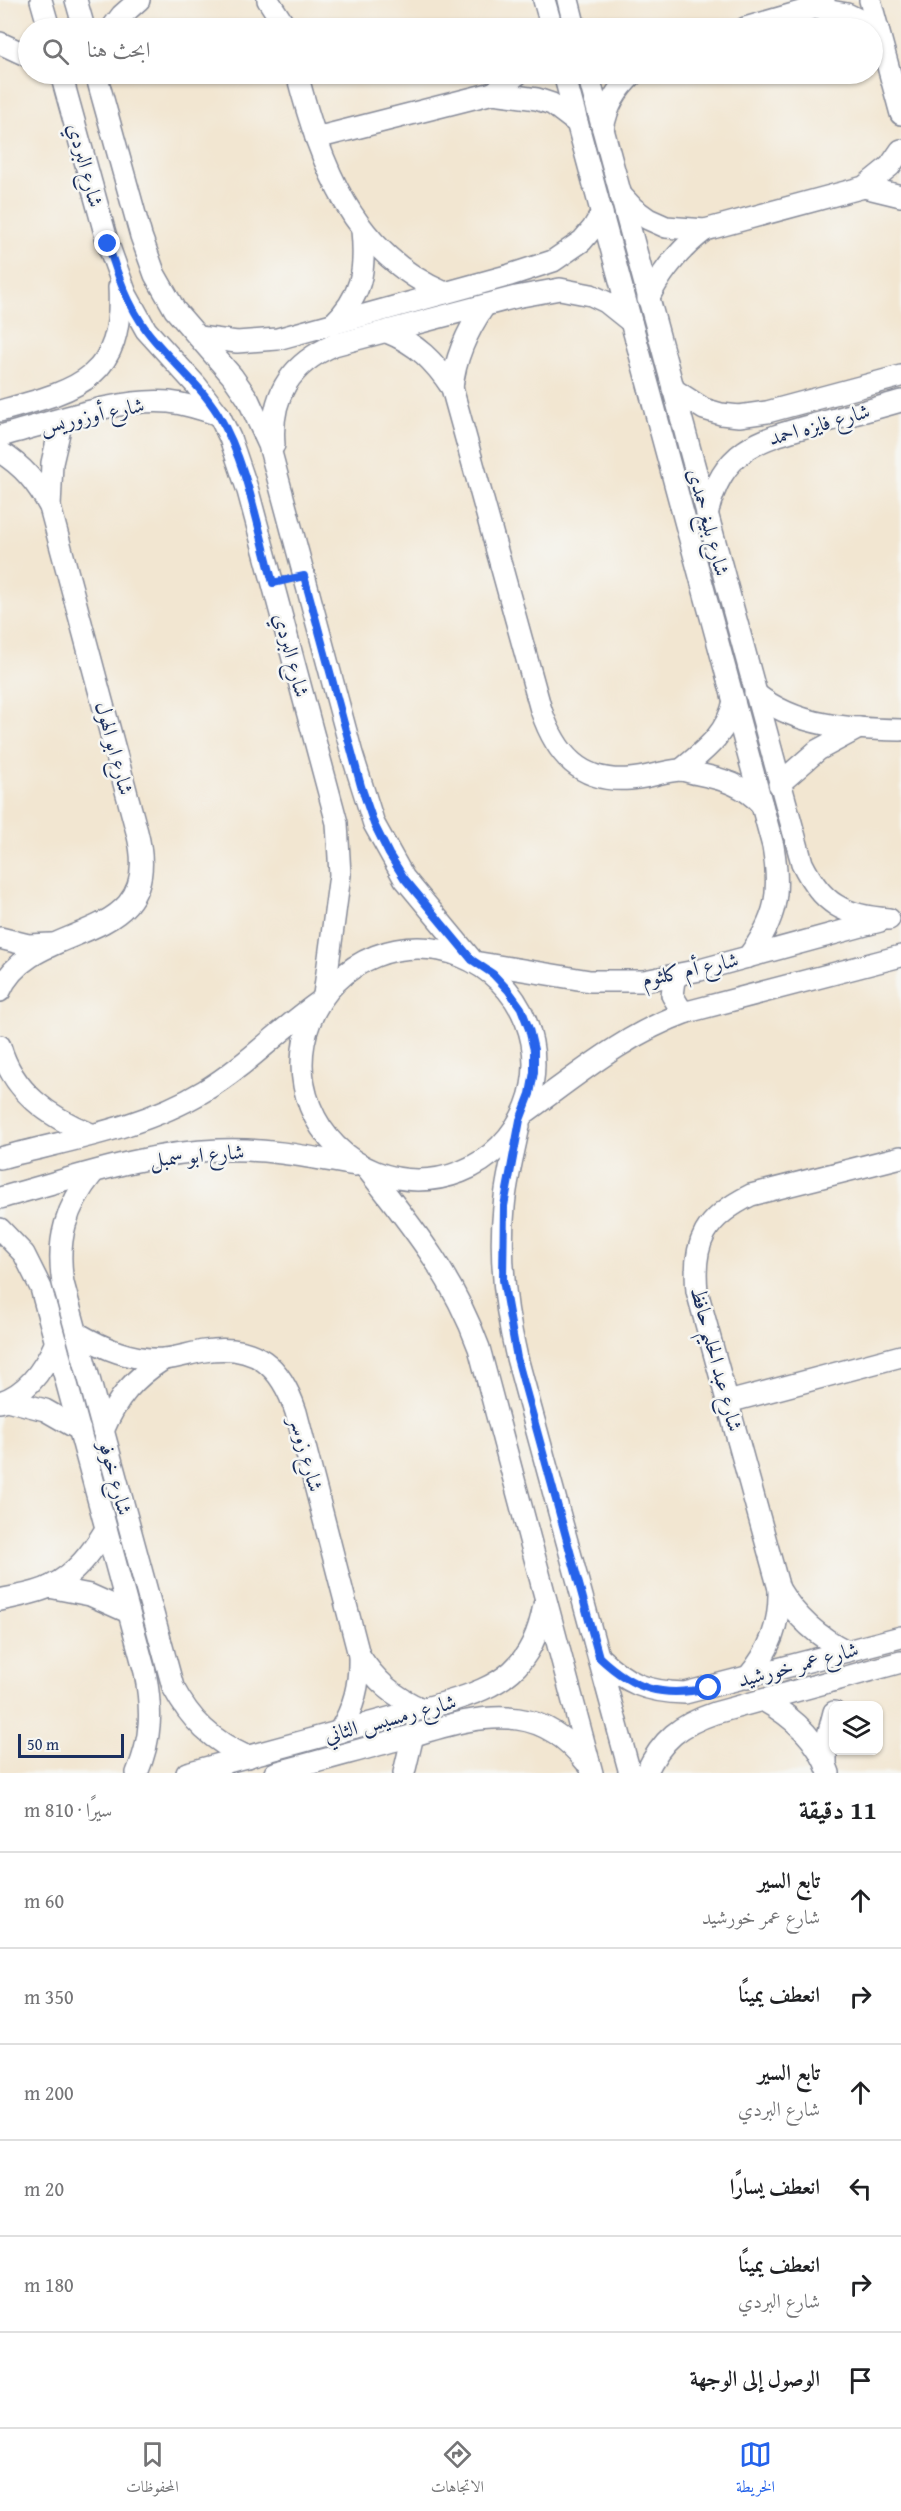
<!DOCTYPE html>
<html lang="ar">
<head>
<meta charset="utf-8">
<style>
	body { margin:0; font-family:"Gentium Book Plus",Amiri,serif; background:#f6f6f6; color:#202124; direction:rtl }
	.controls { position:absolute; right:18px; bottom:18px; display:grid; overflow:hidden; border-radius:12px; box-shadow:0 2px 4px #0004 }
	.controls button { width:54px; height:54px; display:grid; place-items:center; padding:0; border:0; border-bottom:2px solid #e0e0e0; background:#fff; color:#202124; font:30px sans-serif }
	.scale { position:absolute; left:18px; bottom:15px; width:106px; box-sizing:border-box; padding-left:6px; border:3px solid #1b2f5e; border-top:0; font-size:16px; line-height:21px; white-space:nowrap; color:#1b2f5e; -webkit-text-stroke:4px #f6f6f2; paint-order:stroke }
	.stop { position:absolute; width:18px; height:18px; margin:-14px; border:4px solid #2563eb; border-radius:50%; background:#fff }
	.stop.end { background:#2563eb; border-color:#fff; box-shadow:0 2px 6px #0008 }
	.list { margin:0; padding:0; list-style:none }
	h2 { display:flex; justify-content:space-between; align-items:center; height:78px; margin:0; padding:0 24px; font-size:26px }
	h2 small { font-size:20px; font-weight:400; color:#757577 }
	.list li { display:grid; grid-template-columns:39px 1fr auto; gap:18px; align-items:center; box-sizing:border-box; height:96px; padding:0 24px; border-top:2px solid #e0e0e0 }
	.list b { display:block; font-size:22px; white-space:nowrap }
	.list p { margin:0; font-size:20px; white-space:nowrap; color:#757577 }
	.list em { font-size:20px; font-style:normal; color:#757577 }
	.icon { flex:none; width:33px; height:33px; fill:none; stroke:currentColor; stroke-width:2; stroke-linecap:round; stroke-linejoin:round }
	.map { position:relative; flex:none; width:901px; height:1773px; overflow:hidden; direction:ltr }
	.search { position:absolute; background:#fff; box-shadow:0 2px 4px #0004; left:18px; right:18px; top:18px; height:66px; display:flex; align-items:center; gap:15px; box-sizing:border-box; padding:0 21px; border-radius:33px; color:#757577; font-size:22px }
	.sheet { height:654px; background:#fff }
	nav { display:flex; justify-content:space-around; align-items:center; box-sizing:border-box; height:84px; border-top:2px solid #e0e0e0; background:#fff; font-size:16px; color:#757577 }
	nav a { display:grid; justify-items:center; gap:3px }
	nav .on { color:#2563eb }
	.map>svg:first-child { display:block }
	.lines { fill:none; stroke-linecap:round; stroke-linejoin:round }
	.minor-casing { stroke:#868a98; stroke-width:24 }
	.minor { stroke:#fff; stroke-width:21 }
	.route { stroke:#2563eb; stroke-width:8 }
	.labels { text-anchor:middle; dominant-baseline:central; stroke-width:5; stroke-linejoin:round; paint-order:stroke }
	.street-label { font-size:21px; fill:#1b2f5e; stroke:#f6f6f2 }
</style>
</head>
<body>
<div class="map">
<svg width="901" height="1773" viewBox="0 0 901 1773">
	<rect width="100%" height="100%" fill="#f6f6f2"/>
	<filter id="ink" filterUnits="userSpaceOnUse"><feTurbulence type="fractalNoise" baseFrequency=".0167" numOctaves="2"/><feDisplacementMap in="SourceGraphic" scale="12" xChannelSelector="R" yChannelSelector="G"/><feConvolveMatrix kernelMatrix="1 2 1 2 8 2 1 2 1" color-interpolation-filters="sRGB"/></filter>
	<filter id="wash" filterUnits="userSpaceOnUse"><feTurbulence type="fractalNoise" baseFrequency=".008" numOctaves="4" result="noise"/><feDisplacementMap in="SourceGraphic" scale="24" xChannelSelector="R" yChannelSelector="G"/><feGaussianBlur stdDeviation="1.35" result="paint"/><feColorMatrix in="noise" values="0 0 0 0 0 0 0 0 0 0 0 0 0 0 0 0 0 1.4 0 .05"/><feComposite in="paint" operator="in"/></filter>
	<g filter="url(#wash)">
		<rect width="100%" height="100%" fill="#f2e6d1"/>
	</g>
	<g filter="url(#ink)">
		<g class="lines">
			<g class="minor-casing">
				<g id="minor">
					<polyline points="41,0 49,28"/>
					<polyline points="76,0 84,28"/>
					<polyline points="268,0 286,28"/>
					<polyline points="544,0 552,28"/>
					<polyline points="568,0 575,28"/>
					<polyline points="870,0 901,114"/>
					<polyline points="814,8 847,14 878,29"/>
					<polyline points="112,28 122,15 139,0"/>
					<polyline points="745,28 814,8 824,0"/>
					<polyline points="0,43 28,56"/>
					<polyline points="61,74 108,244 126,294 146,330 196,385 219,415 230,438 248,491 337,823 340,875 324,995"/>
					<polyline points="96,74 141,236 155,275 175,310 232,376 248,399 269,445 352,754 374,824 404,878 472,960"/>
					<path d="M297 74C321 165 352 253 445 293"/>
					<path d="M564 74 773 846C781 893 777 918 748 957"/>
					<path d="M588 74 802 863C822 904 844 916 889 919"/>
					<polyline points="493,93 518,74"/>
					<path d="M603 129C607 106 616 90 633 74"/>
					<polyline points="316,138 493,93 537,99 552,104 577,123"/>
					<polyline points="864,187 901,196"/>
					<polyline points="620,194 633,208 648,219 666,227 705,230 864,187 890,166 901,150"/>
					<path d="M648 299C662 270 680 249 705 230"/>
					<path d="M332 325C362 296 366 271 362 230"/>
					<path d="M387 332C417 344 434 361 452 388L541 710C556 754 580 783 630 779 647 778 663 771 680 770 685 770 692 773 698 774 723 779 744 785 762 805"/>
					<polyline points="199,337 237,342 277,339 510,275 553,261 582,241 593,228 602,213"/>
					<path d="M452 388C455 357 467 331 485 305"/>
					<polyline points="673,389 704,409 721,414 739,416 767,412 901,376"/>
					<path d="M0 411C76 390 124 380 119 287"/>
					<path d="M0 436C48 424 120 397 169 402 186 404 202 409 219 415"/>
					<path d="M274 445C270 397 290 364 334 345L516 297 560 289 591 295 606 302 631 322"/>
					<path d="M0 452C23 466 37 483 50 507L137 832C168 951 32 916 0 991"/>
					<polyline points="50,507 52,463 62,420"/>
					<path d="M707 515C722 449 757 440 816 424 844 417 873 409 901 401"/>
					<path d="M755 693C796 727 850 729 901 730"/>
					<path d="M681 770C705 750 727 734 734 701"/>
					<polyline points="779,784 818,750 859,728"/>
					<polyline points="0,938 28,945 51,944"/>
					<circle cx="418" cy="1064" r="116"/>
					<polyline points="480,963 590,981 644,981 700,970 880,921"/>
					<polyline points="679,975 674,980 672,995 680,1008 687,1012"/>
					<path d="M0 1046C13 1092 49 1117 91 1134"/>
					<path d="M523 1114C576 1076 624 1035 687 1012L901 956"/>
					<path d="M519 1126C514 1152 506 1180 504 1207 499 1258 505 1308 517 1358L630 1773"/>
					<path d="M0 1158C68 1140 143 1128 204 1091 246 1066 279 1030 319 1002"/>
					<path d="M367 1169C414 1229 452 1275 479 1348L592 1773"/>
					<path d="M93 1173C66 1206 56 1240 63 1283L173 1687C191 1721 212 1741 248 1757"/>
					<path d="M0 1198C71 1179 145 1152 219 1150 265 1148 310 1157 355 1165"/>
					<path d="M0 1229 24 1254 41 1288 145 1672C152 1709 152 1738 137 1773"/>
					<path d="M77 1333C103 1348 132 1361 164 1359 177 1358 191 1353 204 1351 256 1343 281 1366 296 1412L359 1655C360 1685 354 1707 339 1732"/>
					<polyline points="7,1400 45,1410 80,1430"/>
					<path d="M0 1402C28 1394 45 1367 56 1342"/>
					<polyline points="728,1402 901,1356"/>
					<path d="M103 1431C117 1398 134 1378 164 1359"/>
					<polyline points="49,1587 90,1595 128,1612"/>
					<path d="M779 1589C796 1617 817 1637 847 1651"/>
					<path d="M0 1600C16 1596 36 1594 51 1586 76 1574 92 1552 106 1529"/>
					<path d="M359 1655C376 1681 394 1697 422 1709"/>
					<path d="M599 1657C627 1684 647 1692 685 1693L901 1637"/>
					<path d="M747 1678C770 1651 780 1625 779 1589L697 1291C692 1241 706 1217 751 1195L901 1157"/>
					<path d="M763 1700C793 1717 818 1739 829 1773"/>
					<polyline points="826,1762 826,1743 834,1712"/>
					<path d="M187 1773 444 1703C502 1686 533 1668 544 1605"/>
					<path d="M275 1773C317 1762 359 1750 400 1739 437 1729 478 1713 518 1719 547 1723 568 1739 586 1762"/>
					<polyline points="404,1773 413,1735"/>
					<path d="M646 1773C662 1739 680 1725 715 1713L901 1662"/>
				</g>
			</g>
			<use href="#minor" class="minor"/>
		</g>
	</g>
	<g class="lines" filter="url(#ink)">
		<path class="route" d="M108 244C117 274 128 305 147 331 169 360 199 383 218 414 247 462 258 529 273 583L304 576 361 786 374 824 389 854 404 878 472 960 493 974 508 990 521 1008 529 1029 534 1050V1072L530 1094 520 1120 504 1206 503 1280 517 1358 599 1657C634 1690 662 1698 709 1688"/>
	</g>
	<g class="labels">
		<g class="street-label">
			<text transform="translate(86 165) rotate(75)">شارع البردي</text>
			<text transform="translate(92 415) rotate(-12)">شارع أوزوريس</text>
			<text transform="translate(819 424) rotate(-16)">شارع فايزه احمد</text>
			<text transform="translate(709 522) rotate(75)">شارع بليغ حمدى</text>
			<text transform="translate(292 655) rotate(75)">شارع البردي</text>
			<text transform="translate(115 748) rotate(75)">شارع ابو الهول</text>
			<text transform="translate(690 969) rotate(-12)">شارع أم كلثوم</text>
			<text transform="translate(197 1155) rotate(-5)">شارع ابو سمبل</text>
			<text transform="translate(717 1359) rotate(75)">شارع عبد الحليم حافظ</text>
			<text transform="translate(307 1454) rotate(75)">شارع زوسر</text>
			<text transform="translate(116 1478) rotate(75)">شارع خوفو</text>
			<text transform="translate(798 1664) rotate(-15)">شارع عمر خورشيد</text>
			<text transform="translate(390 1718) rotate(-15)">شارع رمسيس الثاني</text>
		</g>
	</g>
</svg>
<div class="controls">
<button><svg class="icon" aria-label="layers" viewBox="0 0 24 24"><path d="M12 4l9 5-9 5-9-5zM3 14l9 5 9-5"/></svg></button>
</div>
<div class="scale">50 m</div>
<div class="stop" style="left:709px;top:1688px"></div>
<div class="stop end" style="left:108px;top:244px"></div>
<div class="search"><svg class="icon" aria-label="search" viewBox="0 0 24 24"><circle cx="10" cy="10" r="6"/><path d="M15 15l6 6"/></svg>ابحث هنا</div>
</div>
<section class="sheet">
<h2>11 دقيقة<small>سيرًا · 810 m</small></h2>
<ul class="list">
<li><svg class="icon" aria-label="ahead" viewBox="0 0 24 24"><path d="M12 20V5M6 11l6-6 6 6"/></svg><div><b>تابع السير</b><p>شارع عمر خورشيد</p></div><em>60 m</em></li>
<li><svg class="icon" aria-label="right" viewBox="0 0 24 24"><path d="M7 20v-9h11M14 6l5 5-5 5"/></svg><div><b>انعطف يمينًا</b></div><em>350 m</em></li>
<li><svg class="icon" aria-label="ahead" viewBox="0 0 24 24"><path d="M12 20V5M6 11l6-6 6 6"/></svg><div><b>تابع السير</b><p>شارع البردي</p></div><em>200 m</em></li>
<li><svg class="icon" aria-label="left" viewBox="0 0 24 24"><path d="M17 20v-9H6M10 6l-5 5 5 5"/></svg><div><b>انعطف يسارًا</b></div><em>20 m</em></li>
<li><svg class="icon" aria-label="right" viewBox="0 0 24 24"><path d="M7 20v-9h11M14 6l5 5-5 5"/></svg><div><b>انعطف يمينًا</b><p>شارع البردي</p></div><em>180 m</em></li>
<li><svg class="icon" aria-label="arrive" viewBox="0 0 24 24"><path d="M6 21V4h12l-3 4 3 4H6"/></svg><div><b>الوصول إلى الوجهة</b></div></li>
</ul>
</section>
<nav>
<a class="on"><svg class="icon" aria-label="map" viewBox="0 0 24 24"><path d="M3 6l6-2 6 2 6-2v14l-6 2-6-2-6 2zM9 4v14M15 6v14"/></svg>الخريطة</a>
<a><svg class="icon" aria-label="directions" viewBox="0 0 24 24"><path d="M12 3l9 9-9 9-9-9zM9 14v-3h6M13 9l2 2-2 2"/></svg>الاتجاهات</a>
<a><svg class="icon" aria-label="saved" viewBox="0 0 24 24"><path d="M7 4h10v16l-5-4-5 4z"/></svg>المحفوظات</a>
</nav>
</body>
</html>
